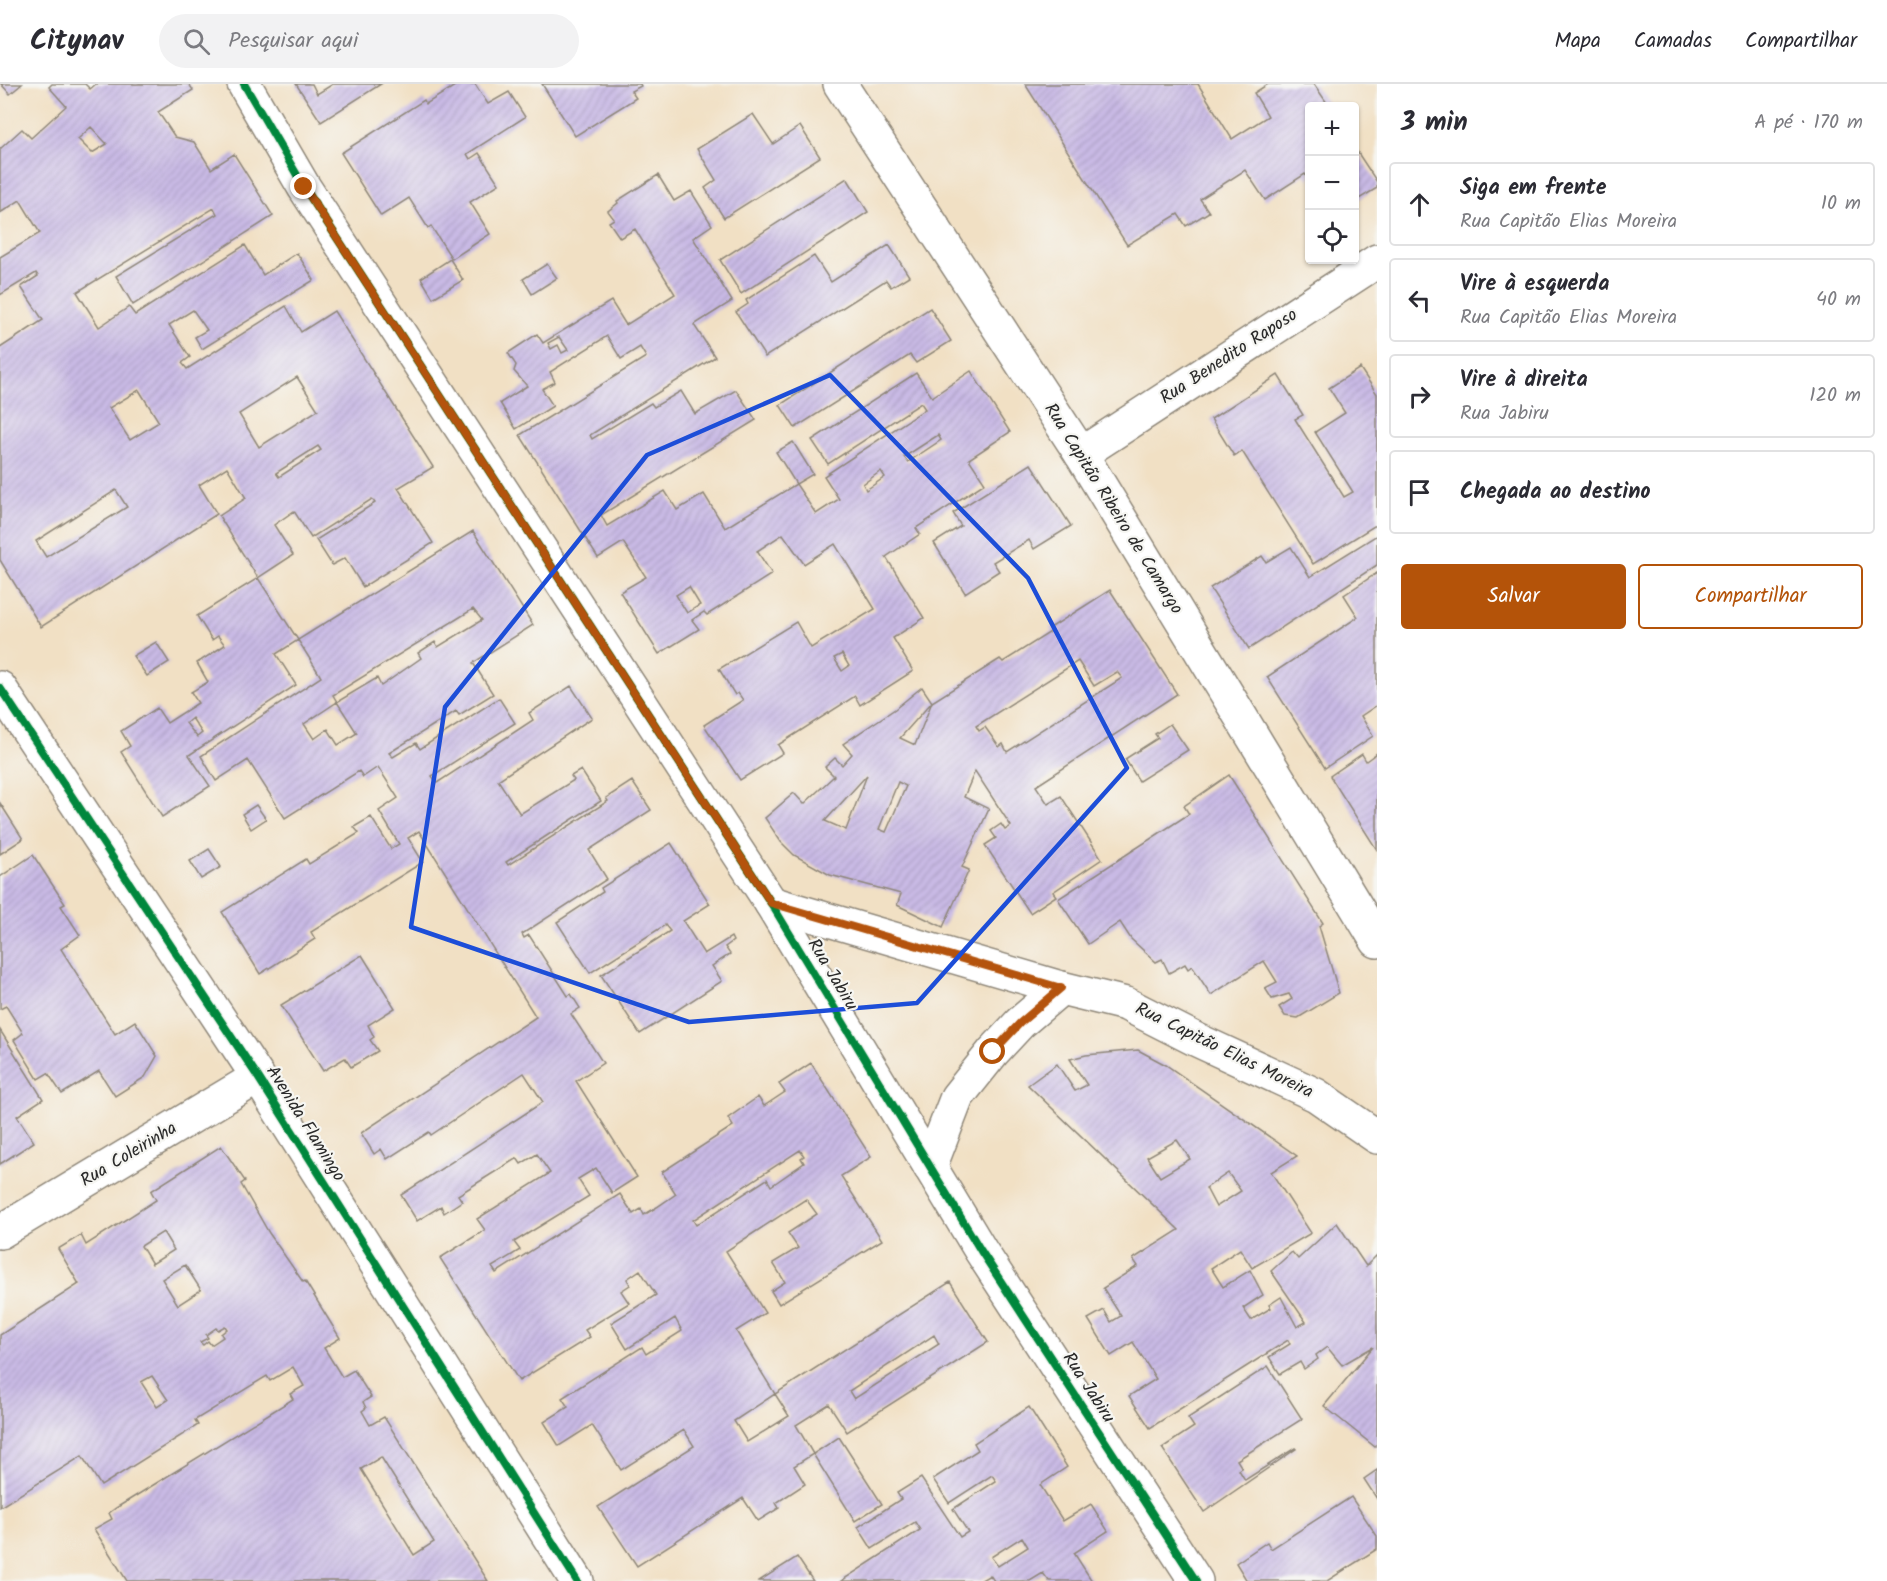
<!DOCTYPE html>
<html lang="pt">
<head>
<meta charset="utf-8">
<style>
	body { margin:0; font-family:Kalam,sans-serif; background:#f2f2f3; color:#2b2b33 }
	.controls { position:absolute; right:18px; top:18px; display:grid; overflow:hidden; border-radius:6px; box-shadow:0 2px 4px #0004 }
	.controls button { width:54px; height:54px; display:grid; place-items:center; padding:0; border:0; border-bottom:2px solid #e1e1e2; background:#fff; color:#2b2b33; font:30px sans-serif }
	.stop { position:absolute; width:18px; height:18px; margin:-14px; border:4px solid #b45309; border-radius:50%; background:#fff }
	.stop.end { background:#b45309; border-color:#fff; box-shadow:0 2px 6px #0008 }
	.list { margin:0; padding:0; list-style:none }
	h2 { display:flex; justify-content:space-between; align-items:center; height:78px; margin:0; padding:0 24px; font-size:26px }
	h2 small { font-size:20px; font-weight:400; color:#7c7c81 }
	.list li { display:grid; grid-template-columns:39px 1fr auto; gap:18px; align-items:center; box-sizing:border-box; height:84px; margin:0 12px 12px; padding:0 12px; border:2px solid #e1e1e2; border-radius:6px }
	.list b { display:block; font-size:22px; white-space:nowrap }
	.list p { margin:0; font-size:20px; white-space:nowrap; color:#7c7c81 }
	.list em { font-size:20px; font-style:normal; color:#7c7c81 }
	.actions { display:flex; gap:12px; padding:18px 24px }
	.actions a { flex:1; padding:14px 0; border:2px solid #b45309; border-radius:6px; text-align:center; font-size:21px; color:#b45309 }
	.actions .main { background:#b45309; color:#fff }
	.icon { flex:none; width:33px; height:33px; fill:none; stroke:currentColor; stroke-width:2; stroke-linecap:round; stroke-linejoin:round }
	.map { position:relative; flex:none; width:1377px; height:1497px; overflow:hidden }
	header { display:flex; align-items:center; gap:36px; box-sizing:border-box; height:84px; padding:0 30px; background:#fff; border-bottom:2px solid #e1e1e2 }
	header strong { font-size:28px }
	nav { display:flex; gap:33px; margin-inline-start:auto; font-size:21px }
	.search { width:420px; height:54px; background:#f2f2f3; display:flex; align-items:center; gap:15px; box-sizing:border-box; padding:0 21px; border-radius:33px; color:#7c7c81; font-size:22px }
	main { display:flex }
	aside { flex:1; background:#fff }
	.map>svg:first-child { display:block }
	.building { fill:url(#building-hatch); fill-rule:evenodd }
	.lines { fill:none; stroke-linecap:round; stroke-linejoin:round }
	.street-casing { stroke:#8e8678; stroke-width:36 }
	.secondary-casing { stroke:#8e8678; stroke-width:36 }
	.street { stroke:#fff; stroke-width:33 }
	.secondary { stroke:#fff; stroke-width:33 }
	.cycleway-casing { stroke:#f6f6f2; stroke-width:11 }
	.cycleway { stroke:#00873e; stroke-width:8 }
	.route { stroke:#b45309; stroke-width:8 }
	.marked { fill:none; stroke:#1d4ed8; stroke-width:4.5; stroke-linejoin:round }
	.labels { text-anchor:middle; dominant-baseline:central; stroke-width:4.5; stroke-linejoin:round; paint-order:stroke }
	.street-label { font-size:18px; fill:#2b2b2b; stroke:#f6f6f2 }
</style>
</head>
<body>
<header>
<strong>Citynav</strong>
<div class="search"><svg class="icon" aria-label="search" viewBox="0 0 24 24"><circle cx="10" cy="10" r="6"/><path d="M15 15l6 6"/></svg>Pesquisar aqui</div>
<nav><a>Mapa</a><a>Camadas</a><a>Compartilhar</a></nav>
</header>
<main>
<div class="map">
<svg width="1377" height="1497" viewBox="0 0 1377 1497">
	<defs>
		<pattern id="building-hatch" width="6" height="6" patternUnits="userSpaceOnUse" patternTransform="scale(1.5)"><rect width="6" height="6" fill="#c9bae5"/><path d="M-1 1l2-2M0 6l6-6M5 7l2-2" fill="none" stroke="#ada0c5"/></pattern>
	</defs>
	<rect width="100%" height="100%" fill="#f6f6f2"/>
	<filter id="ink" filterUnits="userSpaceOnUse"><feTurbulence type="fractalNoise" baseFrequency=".0167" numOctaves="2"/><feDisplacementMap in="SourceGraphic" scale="12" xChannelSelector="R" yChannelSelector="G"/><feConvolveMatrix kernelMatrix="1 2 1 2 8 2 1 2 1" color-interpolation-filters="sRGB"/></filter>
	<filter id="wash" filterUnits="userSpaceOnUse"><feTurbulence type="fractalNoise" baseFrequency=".008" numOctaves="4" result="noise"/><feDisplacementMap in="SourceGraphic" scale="24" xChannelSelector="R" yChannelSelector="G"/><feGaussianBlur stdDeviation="1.35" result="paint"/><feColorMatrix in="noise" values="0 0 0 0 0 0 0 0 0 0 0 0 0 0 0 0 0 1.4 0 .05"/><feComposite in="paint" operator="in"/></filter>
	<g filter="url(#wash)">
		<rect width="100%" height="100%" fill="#f1e0c4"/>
		<g id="blocks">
			<g class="building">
				<polygon points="1,0 22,0 10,10"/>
				<path d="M52 0H85L90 5 96 0H189L193 6 158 28 175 53 194 58 211 85 234 70 273 132 133 221 116 192 217 130 214 124 77 208 99 243 129 223 135 231 245 161 263 191 297 169 314 196 202 265 195 253 207 246 193 226 169 241 190 273 182 279 187 285 286 222 301 248 334 227 433 383 398 404 433 459 363 503 345 474 332 481 316 456 375 419 372 415 311 454 294 427 274 441 293 471 258 494 219 432 246 414 227 383 199 401 217 430 41 543 0 476V264L43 236 21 203 38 192 36 189 0 211V173L40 149 20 116 0 129V65L22 45 31 54 66 22 49 3ZM91 43 107 60 92 69 78 55ZM297 293 318 326 259 363 239 330ZM139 306 159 338 130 356 109 324ZM318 362 321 366 279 393 276 389ZM116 406 127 423 46 473 36 457Z"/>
				<polygon points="296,0 312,0 317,10 333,0 381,0 321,38"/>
				<polygon points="458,0 475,0 488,20 509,8 525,33 467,70 470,75 479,69 499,100 470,118 490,150 452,175 431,142 428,144 409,114 381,132 341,69 424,16 426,20"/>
				<polygon points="542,0 640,0 641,2 631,7 636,14 575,52"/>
				<polygon points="1025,0 1198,0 1232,55 1268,32 1254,9 1268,0 1314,0 1329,22 1310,22 1310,97 1305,90 1265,116 1245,86 1200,115 1209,128 1186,142 1178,130 1127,161"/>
				<polygon points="753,30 773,60 800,42 820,73 724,134 705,104 716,96 697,65"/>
				<polygon points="1354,63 1377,98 1377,104 1354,118"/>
				<path d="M658 91 674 117 691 107 712 141 693 154 732 217 694 241 715 273 590 351 592 355 651 319 654 323 681 307 695 330 736 306 756 336 601 431 607 442 665 407 677 426 704 410 725 444 796 400 816 430 839 415 824 392 925 325 921 319 828 380 812 356 916 289 932 313 971 287 1010 348 969 375 985 399 916 444 920 450 886 473 924 534 893 554 913 587 860 621 855 612 778 661 783 669 740 696 704 641 743 616 738 609 735 611 719 585 796 538 811 564 875 525 835 460 804 480 783 450 757 467 772 490 707 531 704 528 692 536 699 545 659 570 620 508 646 493 623 458 598 474 520 351 646 273 640 263 621 275 607 252 550 288 555 298 542 305 553 322 516 345 500 319 527 302 514 287 516 281 508 269 537 250 543 259 611 217 626 241 675 210 635 145 620 154 609 138 614 135 608 127 618 119 617 117ZM559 253 568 266 562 269 558 261 551 265 548 259ZM938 351 941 356 908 378 904 373ZM881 387 885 393 866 406 863 400ZM689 503 700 521 687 529 676 511ZM842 570 849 582 842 587 834 574Z"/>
				<polygon points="847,94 868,128 741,210 720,176"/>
				<polygon points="889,161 909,192 891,203 886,196 765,273 736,228 748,220 746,216 814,172 831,198"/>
				<polygon points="450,175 463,196 433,214 421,194"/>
				<polygon points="547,180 557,194 532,210 523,195"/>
				<polygon points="930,224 951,257 916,279 910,271 795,344 780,321"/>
				<polygon points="1360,284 1377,310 1377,442 1374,442 1313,480 1242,367 1234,372 1211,335 1278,291 1303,331 1295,335 1344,413 1353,408 1315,348 1345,329 1329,304"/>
				<polygon points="793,358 813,390 796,400 776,368"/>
				<polygon points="1031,380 1071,442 1034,465 1029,456 993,478 999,487 965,509 934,459 961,442 953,429"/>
				<path d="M473 447 533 541 473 579 493 610 459 631 456 627 389 669 393 673 416 659 420 665 499 614 515 639 432 692 437 699 533 636 529 629 571 602 592 634 498 696 520 730 574 696 571 692 581 686 601 717 506 778 508 781 608 717 606 714 632 697 651 726 589 766 607 795 522 850 524 854 529 851 568 912 571 910 580 924 571 930 603 979 576 997 637 1093 612 1109 596 1084 578 1095 589 1112 514 1158 520 1166 492 1183 496 1189 620 1110 633 1130 641 1125 644 1131 657 1123 676 1110 662 1088 733 1042 728 1034 758 1013 764 1022 785 1008 779 1000 811 979 871 1073 841 1092 882 1156 779 1220 771 1207 785 1198 773 1179 798 1164 788 1149 817 1130 806 1115 726 1167 765 1229 736 1247 775 1310 734 1337 747 1358 789 1332 775 1310 950 1198 988 1258 847 1348 829 1320 796 1341 813 1370 794 1382 805 1400 776 1419 779 1424 758 1437 743 1414 637 1482 598 1423 694 1362 684 1346 621 1386 592 1341 559 1362 544 1338 568 1323 562 1314 642 1263 646 1270 682 1247 675 1234 627 1265 611 1239 656 1211 640 1186 627 1195 630 1201 621 1207 629 1219 585 1246 590 1253 519 1297 440 1174 485 1146 477 1135 550 1089 537 1070 521 1080 517 1074 458 1111 462 1117 444 1129 441 1122 417 1137 401 1111 543 1018 524 989 431 1051 429 1048 387 1075 381 1065 374 1070 361 1049 536 933 419 747 408 754 423 778 311 848 315 855 260 890 222 828 306 775 309 780 359 749 354 743 371 733 391 765 399 760 379 727 398 714 378 683 363 693 359 687 285 734 248 676 216 697 201 672 321 593 318 588 298 556 276 570 296 601 189 671 210 702 162 733 121 668 130 662 121 647 157 624 167 639 198 619 191 608 208 598 197 579 225 561 218 552 212 556 197 532 258 494 298 556ZM473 525 482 536 438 563 435 558 418 569 421 574 381 602 377 594 337 618 357 649 338 661 328 645 314 655 304 640 337 618 333 611ZM192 634 202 649 197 653 186 639ZM800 1066 804 1072 801 1074 804 1079 771 1102 767 1095 696 1141 693 1136ZM934 1251 939 1260 854 1315 849 1307Z"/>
				<polygon points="1377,451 1377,481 1249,565 1210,504 1262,472 1266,478 1291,463 1310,493"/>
				<polygon points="1377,489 1377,621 1361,632 1373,652 1325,684 1267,593 1358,533 1344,511"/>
				<path d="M1110 506 1177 610 1036 702 1048 720 1061 712 1102 775 1053 808 1056 812 1030 829 985 761 996 754 991 747 1001 740 1005 746 1011 742 975 687 964 713 989 725 962 783 969 786 943 843 897 821 901 810 830 791 794 771 781 758 765 734 794 709 804 720 834 692 825 683 835 674 842 681 852 670 843 660 895 625 922 603 932 618 900 654 915 661 932 618 1000 575 1003 578 1052 547 1050 544ZM1078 577 1094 602 1117 588 1122 594 1007 668 1003 660 999 663 985 643 979 647 976 642ZM867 691 846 746 825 737ZM898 698 906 702 886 748 879 745Z"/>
				<polygon points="156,558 169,578 147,592 133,572"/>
				<polygon points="1170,640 1188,666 1139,697 1125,675 1158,654 1155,650"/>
				<polygon points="1377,669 1377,766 1330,692 1362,670 1366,677"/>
				<polygon points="1229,691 1323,839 1319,842 1339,909 1298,934 1285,932 1279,923 1292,915 1289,910 1272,915 1265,904 1277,898 1264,877 1211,911 1192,882 1188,885 1185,880 1169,889 1162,875 1156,878 1131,855 1120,838 1088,860 1058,815 1189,730 1184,722"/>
				<polygon points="0,719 23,755 0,770"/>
				<polygon points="256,721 266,735 251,745 242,730"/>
				<polygon points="671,759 710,820 683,837 704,870 731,853 733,857 725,863 730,870 712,882 722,897 640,950 601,891 670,847 665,841 590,889 557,838 603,808 601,804"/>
				<polygon points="209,765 221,783 201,795 190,777"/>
				<polygon points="33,771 65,820 61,822 80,851 61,865 115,950 135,937 157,972 145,993 115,1012 99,987 62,1010 48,989 38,995 14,956 23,949 6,922 0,925 0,793"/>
				<polygon points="362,871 395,924 368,941 374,953 370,956 378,967 351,983 345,974 323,987 281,921"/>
				<polygon points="0,946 43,1015 17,1032 34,1058 0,1080"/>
				<path d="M1138 966 1166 981 1297 1072 1271 1088 1311 1149 1252 1184 1240 1165 1211 1184 1223 1203 1250 1186 1263 1211 1243 1224 1251 1236 1271 1224 1269 1221 1281 1213 1297 1243 1306 1238 1271 1187 1292 1168 1298 1175 1337 1139 1366 1182 1377 1171V1361L1375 1363 1324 1322 1373 1263 1342 1281 1327 1263 1316 1271 1318 1275 1304 1285 1300 1278 1280 1290 1269 1273 1290 1260 1288 1256 1150 1344 1129 1312 1156 1295 1133 1258 1111 1272 1088 1235 1104 1226 1111 1238 1121 1232 1103 1204 1138 1182 1133 1175 1179 1146 1028 1001 1057 980 1075 1007 1087 1001 1070 975 1086 971ZM1177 1056 1190 1075 1160 1093 1147 1073ZM1228 1089 1241 1107 1216 1123 1206 1104Z"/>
				<path d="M221 1062 245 1097 241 1100 269 1149 303 1198 305 1197 340 1254 324 1264 342 1293 354 1286 371 1313 363 1318 366 1324 362 1327 370 1341 384 1333 488 1497H127L94 1445 112 1435 109 1429 116 1424 293 1315 290 1310 304 1302 293 1283 270 1297 267 1292 195 1336 198 1341 101 1402 82 1372 0 1423V1251L79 1200 58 1165 81 1151 86 1161 156 1116 151 1107ZM163 1148 174 1166 152 1180 141 1162ZM185 1181 201 1206 178 1221 162 1195ZM225 1242 227 1245 221 1250 223 1253 211 1261 208 1257 203 1261 200 1258 208 1254 206 1251 216 1244 218 1246ZM152 1292 168 1316 157 1323 141 1298ZM381 1373 434 1458 414 1471 361 1385Z"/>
				<polygon points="1268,1282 1302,1335 1237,1376 1242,1384 1239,1386 1245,1396 1295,1364 1296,1365 1204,1428 1162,1364 1194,1343 1188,1334"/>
				<path d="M1029 1323 1067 1383 1040 1401 1063 1437 1091 1420 1108 1447 1074 1469 1092 1497H1049L1043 1489 1030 1497H994L990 1491 980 1497H841L920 1446 915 1438 872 1465 858 1443 901 1415 897 1409 921 1394 960 1453 968 1448 953 1425 996 1397 992 1391 949 1419 933 1395 978 1366 974 1359ZM1022 1453 1028 1463 998 1482 991 1473Z"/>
				<polygon points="839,1353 882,1420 855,1437 813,1370"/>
				<polygon points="1377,1386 1377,1415 1364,1395"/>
				<polygon points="1351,1413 1377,1452 1377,1465 1327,1497 1247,1497 1236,1479 1267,1458 1271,1465"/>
				<polygon points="797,1473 813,1497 759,1497"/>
			</g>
		</g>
	</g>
	<g filter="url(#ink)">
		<use href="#blocks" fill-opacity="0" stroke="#8e8678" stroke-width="1.5"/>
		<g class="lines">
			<g class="street-casing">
				<g id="street">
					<polyline points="244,0 304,103 771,819 981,1167 1196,1497"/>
					<polyline points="840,0 1081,370 1377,857"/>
					<polyline points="1081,370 1377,177"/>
					<polyline points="771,819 1061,904 1126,920 1195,955 1316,1011 1377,1053"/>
					<polyline points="930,1083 957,1013 993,968 1020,939 1061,904"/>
					<polyline points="0,1148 258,993"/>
				</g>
			</g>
			<g class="secondary-casing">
				<polyline id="secondary" points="0,604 258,993 577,1497"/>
			</g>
			<use href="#street" class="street"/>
			<use href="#secondary" class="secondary"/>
			<g class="cycleway-casing">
				<g id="cycleway">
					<polyline points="244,0 304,103 771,819 981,1167 1196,1497"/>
					<polyline points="0,604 258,993 577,1497"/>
				</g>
			</g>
			<use href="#cycleway" class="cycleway"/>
		</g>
	</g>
	<g class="lines" filter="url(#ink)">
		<polyline class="route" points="304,103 771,819 1061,904 1020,939 993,968"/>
	</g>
	<path class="marked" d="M830 291 1028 494 1127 684 917 919 689 938 411 843 445 623 647 371Z"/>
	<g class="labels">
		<g class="street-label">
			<text transform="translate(1229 273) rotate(-33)">Rua Benedito Raposo</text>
			<text transform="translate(1113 425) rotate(58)">Rua Capitão Ribeiro de Camargo</text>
			<text transform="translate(832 891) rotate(59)">Rua Jabiru</text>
			<text transform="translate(1224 967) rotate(26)">Rua Capitão Elias Moreira</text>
			<text transform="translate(305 1040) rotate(58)">Avenida Flamingo</text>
			<text transform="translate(129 1071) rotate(-31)">Rua Coleirinha</text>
			<text transform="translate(1088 1304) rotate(57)">Rua Jabiru</text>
		</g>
	</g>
</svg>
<div class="controls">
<button>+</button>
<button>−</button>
<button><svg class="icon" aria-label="locate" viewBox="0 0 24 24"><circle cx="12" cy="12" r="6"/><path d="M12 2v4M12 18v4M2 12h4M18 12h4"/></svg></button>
</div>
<div class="stop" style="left:993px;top:968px"></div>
<div class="stop end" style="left:304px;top:103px"></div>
</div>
<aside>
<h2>3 min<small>A pé · 170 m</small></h2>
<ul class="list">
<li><svg class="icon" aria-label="ahead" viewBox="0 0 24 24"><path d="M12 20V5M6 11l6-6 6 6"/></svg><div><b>Siga em frente</b><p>Rua Capitão Elias Moreira</p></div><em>10 m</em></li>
<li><svg class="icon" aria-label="left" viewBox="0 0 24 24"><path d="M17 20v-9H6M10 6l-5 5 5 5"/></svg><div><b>Vire à esquerda</b><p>Rua Capitão Elias Moreira</p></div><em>40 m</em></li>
<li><svg class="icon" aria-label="right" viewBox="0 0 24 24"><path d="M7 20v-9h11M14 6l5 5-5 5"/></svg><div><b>Vire à direita</b><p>Rua Jabiru</p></div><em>120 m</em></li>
<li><svg class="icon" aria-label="arrive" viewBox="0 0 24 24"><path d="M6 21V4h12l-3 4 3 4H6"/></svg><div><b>Chegada ao destino</b></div></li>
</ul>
<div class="actions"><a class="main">Salvar</a><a>Compartilhar</a></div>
</aside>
</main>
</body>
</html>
